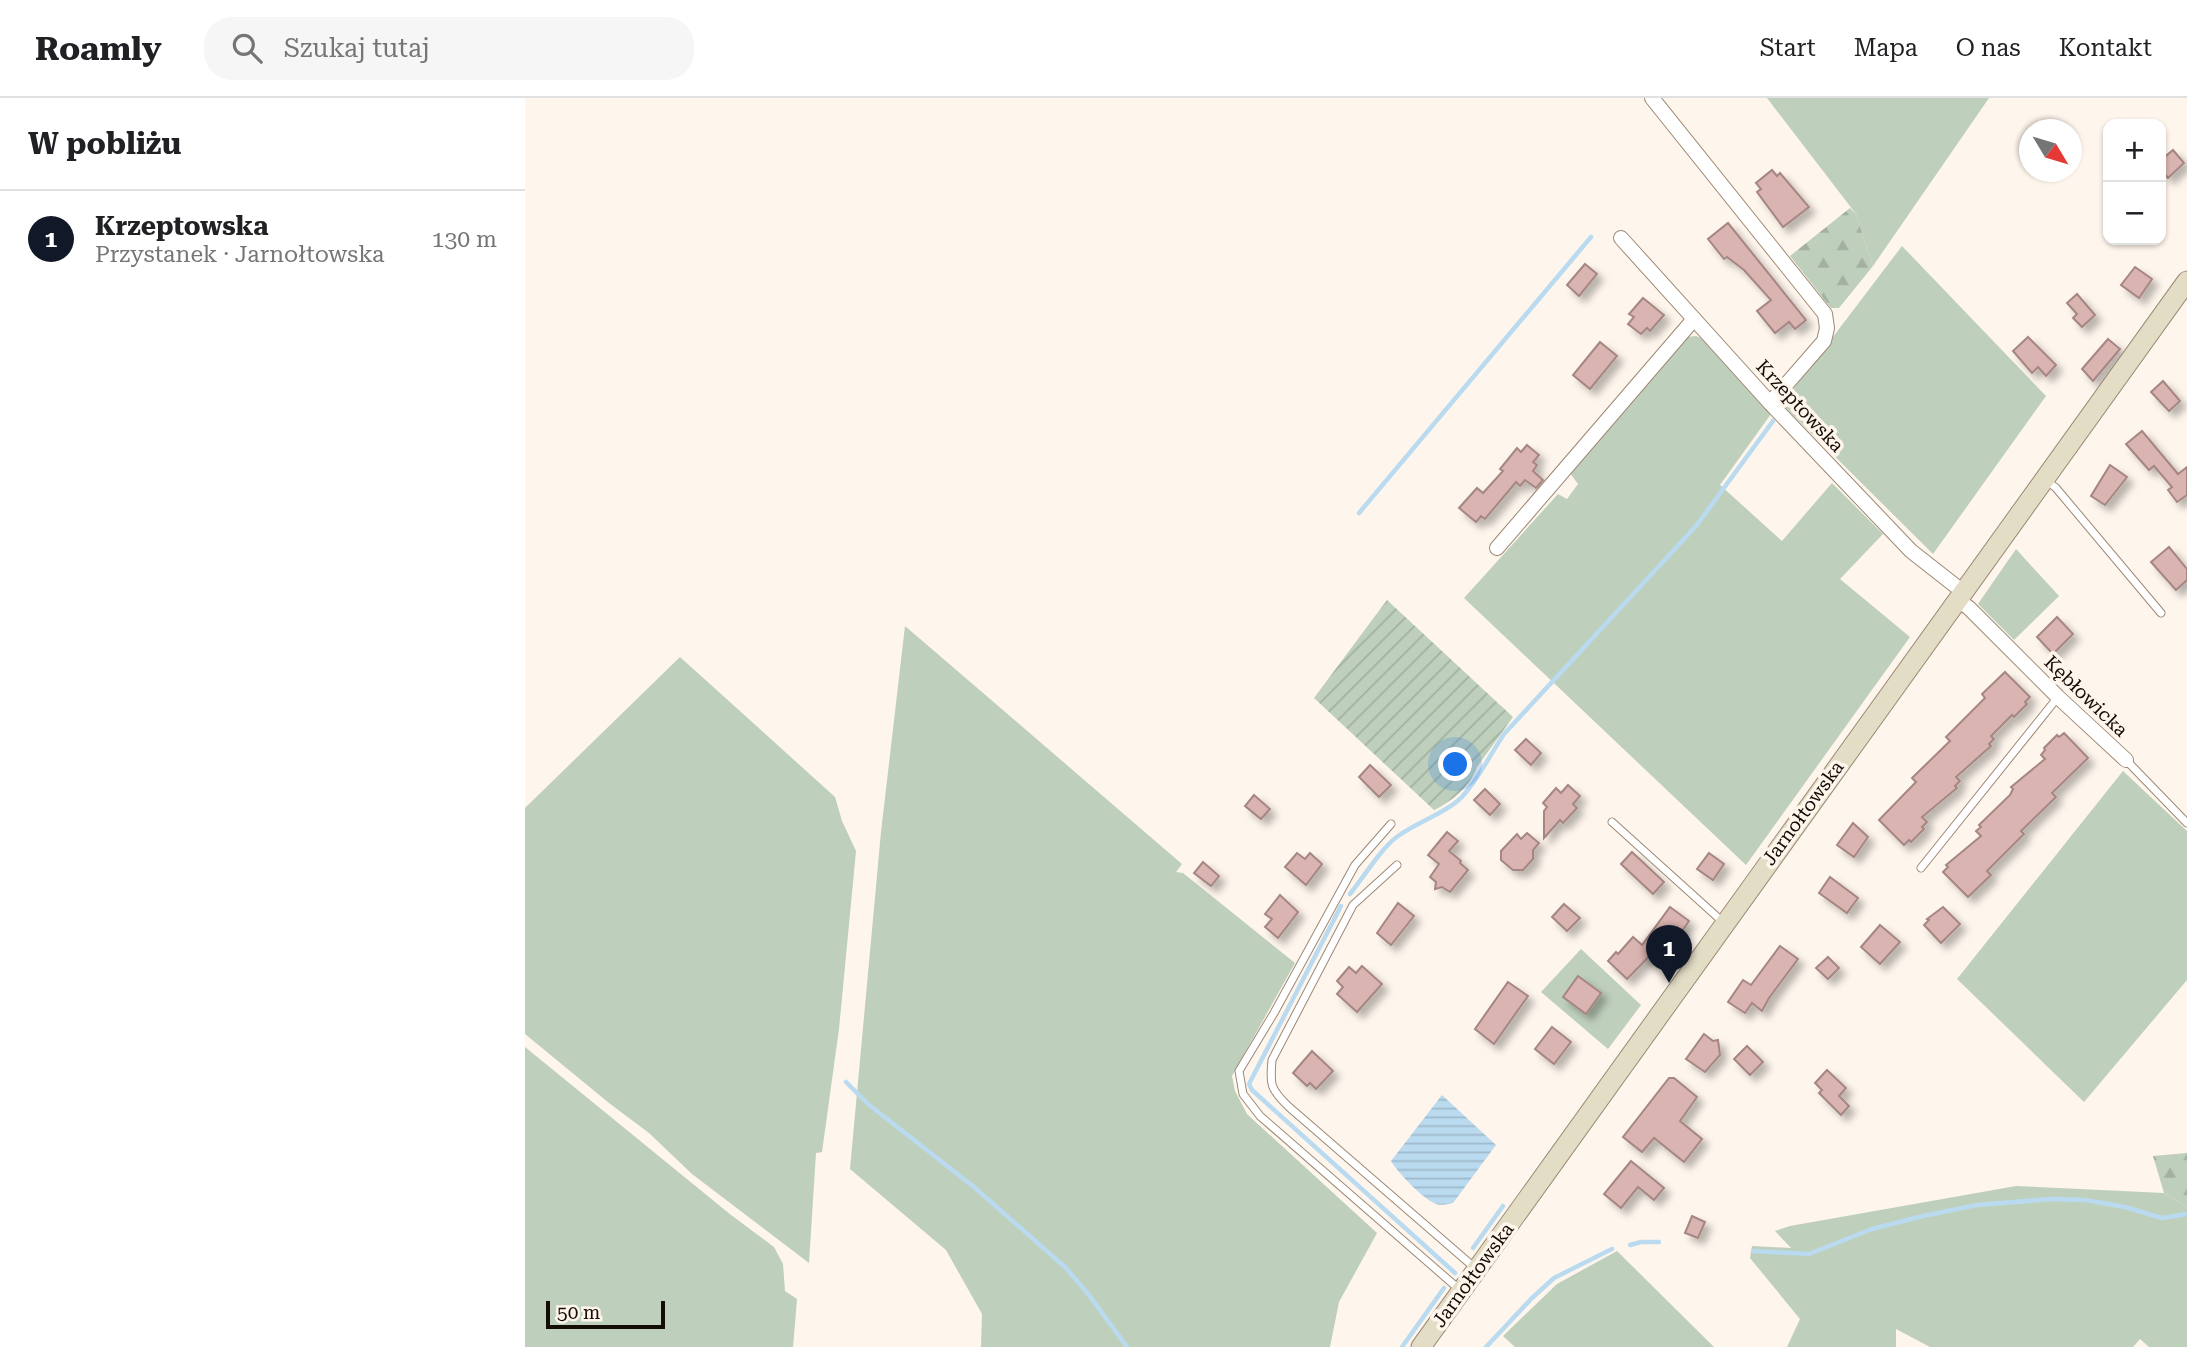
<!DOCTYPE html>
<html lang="pl">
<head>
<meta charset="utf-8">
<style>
	body { margin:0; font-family:"Roboto Serif",serif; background:#f6f6f6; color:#202124 }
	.controls { position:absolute; right:21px; top:21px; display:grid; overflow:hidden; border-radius:14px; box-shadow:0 2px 5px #0004 }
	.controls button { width:63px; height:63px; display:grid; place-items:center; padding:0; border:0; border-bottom:2px solid #e0e0e0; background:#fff; color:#202124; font:35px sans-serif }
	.compass { position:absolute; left:1494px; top:21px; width:63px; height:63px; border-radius:50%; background:#fff; box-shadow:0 2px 5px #0004; rotate:128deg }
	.scale { position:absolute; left:21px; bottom:18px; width:119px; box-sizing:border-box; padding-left:7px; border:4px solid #140d06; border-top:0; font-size:19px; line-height:24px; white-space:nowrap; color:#140d06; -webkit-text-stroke:5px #fef5ec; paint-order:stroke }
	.you { position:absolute; left:931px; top:667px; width:24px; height:24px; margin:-18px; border:5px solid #fff; border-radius:50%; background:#1a73e8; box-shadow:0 0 0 10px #1a73e833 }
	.badge { display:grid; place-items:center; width:46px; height:46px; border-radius:50%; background:#111827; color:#fff; font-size:23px; font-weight:700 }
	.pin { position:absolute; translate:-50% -58px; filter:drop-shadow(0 2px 4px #0008) }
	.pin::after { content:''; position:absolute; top:37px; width:24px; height:21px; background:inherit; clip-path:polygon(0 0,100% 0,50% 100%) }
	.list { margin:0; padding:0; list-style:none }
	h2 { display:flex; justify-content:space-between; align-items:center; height:91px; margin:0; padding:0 28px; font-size:30px }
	h2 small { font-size:23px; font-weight:400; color:#757577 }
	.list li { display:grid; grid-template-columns:46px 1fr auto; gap:21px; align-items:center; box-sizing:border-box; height:98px; padding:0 28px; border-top:2px solid #e0e0e0 }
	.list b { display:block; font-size:26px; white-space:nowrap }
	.list p { margin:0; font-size:23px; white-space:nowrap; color:#757577 }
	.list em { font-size:23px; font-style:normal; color:#757577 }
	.icon { flex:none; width:38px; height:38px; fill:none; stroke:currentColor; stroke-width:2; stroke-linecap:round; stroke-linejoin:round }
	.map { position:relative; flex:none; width:1662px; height:1249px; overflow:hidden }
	header { display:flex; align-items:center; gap:42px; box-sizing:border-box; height:98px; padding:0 35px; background:#fff; border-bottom:2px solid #e0e0e0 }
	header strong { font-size:33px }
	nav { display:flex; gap:38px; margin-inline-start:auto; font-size:24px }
	.search { width:490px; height:63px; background:#f6f6f6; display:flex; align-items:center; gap:18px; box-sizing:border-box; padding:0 24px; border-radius:28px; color:#757577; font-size:26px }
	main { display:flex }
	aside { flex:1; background:#fff }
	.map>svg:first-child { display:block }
	.grass { fill:#becfbc }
	.forest { fill:url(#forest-firs) }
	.garden { fill:url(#garden-furrows) }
	.water { fill:url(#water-rules) }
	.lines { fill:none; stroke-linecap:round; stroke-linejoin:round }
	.stream { stroke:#badaef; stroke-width:4.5 }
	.building { fill:#dab4b0; stroke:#a58683; stroke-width:2; filter:url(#shadow) }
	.lane-casing { stroke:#9d8975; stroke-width:9 }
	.street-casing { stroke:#9d8975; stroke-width:16 }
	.secondary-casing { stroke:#9d8975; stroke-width:21 }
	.lane { stroke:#fff; stroke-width:7 }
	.street { stroke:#fff; stroke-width:14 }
	.secondary { stroke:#e4ddc6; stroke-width:19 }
	.labels { text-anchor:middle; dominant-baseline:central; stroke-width:7; stroke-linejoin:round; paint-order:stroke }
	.street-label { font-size:19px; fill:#140d06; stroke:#fef5ec }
</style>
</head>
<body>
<header>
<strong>Roamly</strong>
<div class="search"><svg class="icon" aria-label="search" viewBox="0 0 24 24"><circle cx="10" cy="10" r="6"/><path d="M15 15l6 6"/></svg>Szukaj tutaj</div>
<nav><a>Start</a><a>Mapa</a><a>O nas</a><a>Kontakt</a></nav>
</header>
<main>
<aside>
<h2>W pobliżu<small></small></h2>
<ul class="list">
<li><span class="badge">1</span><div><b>Krzeptowska</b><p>Przystanek · Jarnołtowska</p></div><em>130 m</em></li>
</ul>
</aside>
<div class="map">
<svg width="1662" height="1249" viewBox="0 0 1662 1249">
	<defs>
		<pattern id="forest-firs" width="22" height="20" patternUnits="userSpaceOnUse" patternTransform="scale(1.75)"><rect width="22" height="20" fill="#becfbc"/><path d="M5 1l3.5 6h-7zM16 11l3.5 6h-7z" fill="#a2b1a0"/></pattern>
		<pattern id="garden-furrows" width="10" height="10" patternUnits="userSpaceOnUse" patternTransform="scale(1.75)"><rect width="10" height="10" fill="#becfbc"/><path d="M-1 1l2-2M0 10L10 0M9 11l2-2" fill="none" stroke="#a2b1a0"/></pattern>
		<pattern id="water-rules" width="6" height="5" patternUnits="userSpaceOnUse" patternTransform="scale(1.75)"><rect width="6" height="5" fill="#badaef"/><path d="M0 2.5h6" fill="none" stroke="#9fbacb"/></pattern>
		<filter id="shadow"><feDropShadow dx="6" dy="6" stdDeviation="3.5" flood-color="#0004"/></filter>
	</defs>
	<rect width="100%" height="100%" fill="#fef5ec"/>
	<g class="grass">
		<polygon points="1242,0 1464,0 1348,168 1331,116"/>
		<polygon points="1377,148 1521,298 1408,456 1257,306"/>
		<polygon points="1171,238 1182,243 1246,316 1195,387 1257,443 1307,385 1358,436 1315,481 1385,539 1221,767 939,500 1033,396 1042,401 1053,386 1045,375 1162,239"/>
		<polygon points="1491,451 1534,498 1489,542 1453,506"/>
		<polygon points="380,528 657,766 651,774 658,775 770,865 707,978 710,993 722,1016 852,1135 814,1204 805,1249 456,1249 457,1216 421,1152 325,1071 356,734"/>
		<polygon points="155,559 310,699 317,723 331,753 314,931 297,1054 291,1055 284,1165 167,1076 124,1035 84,1005 0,936 0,710"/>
		<polygon points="1598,673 1662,733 1662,882 1559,1004 1432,881"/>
		<polygon points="1056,851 1116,907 1083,951 1016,894"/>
		<polygon points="0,949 206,1117 249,1149 258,1166 260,1193 272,1201 268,1249 0,1249"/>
		<polygon points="1491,1088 1639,1095 1662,1109 1662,1249 1624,1249 1615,1241 1608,1249 1405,1249 1371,1231 1371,1249 1262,1249 1275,1221 1225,1160 1227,1148 1266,1150 1250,1133 1265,1128"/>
		<polygon points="1092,1153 1189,1249 990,1249 978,1238 1032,1186"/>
	</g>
	<g class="forest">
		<polygon points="1325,110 1331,116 1348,168 1314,210 1306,210 1265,158"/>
		<polygon points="1662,1055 1662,1109 1639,1095 1628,1058"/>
	</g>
	<path class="garden" d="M862 502 988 619 952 669C946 688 926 704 909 712L789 600Z"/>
	<path class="water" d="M917 997 971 1047 928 1105C923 1106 917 1108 911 1106 898 1101 873 1075 866 1063Z"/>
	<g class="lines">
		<g class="stream">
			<polyline points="834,415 1066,139"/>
			<path d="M825 796C838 780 857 749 873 738 892 724 921 715 937 699 954 680 965 657 979 636L1171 428 1248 323"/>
			<polyline points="816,808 724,986 727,992 930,1175"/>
			<polyline points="321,984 343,1006 449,1089 541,1170 564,1197 602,1249"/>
			<polyline points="1105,1147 1116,1144 1134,1144"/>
			<polyline points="948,1150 978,1108"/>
			<polyline points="1228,1153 1284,1156 1347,1131 1398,1118 1452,1107 1526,1101 1560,1102 1600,1109 1637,1120 1662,1116"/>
			<polyline points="877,1249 919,1190"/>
			<polyline points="961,1249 1007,1200 1029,1180 1087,1151"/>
		</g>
	</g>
	<g class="building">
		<polygon points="1648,52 1659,65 1643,80 1636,72 1636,62"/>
		<polygon points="1247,72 1252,78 1255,75 1284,109 1258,129 1232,94 1236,91 1231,85"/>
		<polygon points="1203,125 1281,222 1270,231 1264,224 1250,235 1232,213 1246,202 1219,172 1202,159 1199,161 1183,141"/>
		<polygon points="1060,166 1072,176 1054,198 1042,187"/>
		<polygon points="1610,169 1627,181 1614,200 1596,187"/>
		<polygon points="1552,196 1570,217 1557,229 1548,220 1552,216 1542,205"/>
		<polygon points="1118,200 1139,217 1125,233 1122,230 1116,236 1103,226 1109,219 1104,216"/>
		<polygon points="1503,239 1531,267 1521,278 1513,269 1507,275 1488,253"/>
		<polygon points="1583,241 1595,251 1568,283 1557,271"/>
		<polygon points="1075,244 1092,258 1065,291 1048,277"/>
		<polygon points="1638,283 1655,303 1644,313 1626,294"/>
		<polygon points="1617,333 1653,376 1662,369 1662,397 1652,404 1643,392 1647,389 1629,368 1624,372 1601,346"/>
		<polygon points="1002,347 1014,357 1008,364 1012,367 1008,373 1018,382 1011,390 1000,382 995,388 991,384 960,421 956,418 951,424 934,410 952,390 958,395 978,373 975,371 992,350 996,354"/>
		<polygon points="1585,367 1602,379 1580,407 1566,398"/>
		<polygon points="1644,449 1662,471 1662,482 1651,492 1626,464"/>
		<polygon points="1532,519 1548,536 1528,556 1512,539"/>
		<polygon points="1480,574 1505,599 1500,604 1502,606 1489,619 1487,617 1466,638 1469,641 1464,646 1466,648 1431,679 1435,683 1430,688 1432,690 1397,719 1402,724 1397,729 1399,731 1386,744 1384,742 1379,747 1354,722 1391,684 1387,680 1425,643 1421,639 1460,600 1457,596"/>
		<polygon points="1539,635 1563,660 1527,695 1531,699 1496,733 1499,736 1462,773 1466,777 1443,799 1418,774 1423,769 1421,767 1456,738 1451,733 1456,729 1454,727 1485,697 1488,691 1486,689 1520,661 1516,657 1520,652 1519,650 1532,637 1534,639"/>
		<polygon points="1001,641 1016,655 1006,667 990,652"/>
		<polygon points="845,667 866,687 854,699 834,679"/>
		<polygon points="1043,687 1055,698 1048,706 1052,710 1038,725 1035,722 1019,740 1019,713 1022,709 1018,705 1031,690 1036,695"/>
		<polygon points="960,691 975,706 965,717 949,702"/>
		<polygon points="729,697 745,711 736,721 720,708"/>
		<polygon points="1328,725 1343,739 1329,759 1312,747"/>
		<polygon points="922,734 933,743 924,753 936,763 935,765 943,772 925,794 917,789 910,791 911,784 905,779 914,766 903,757"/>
		<polygon points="1002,735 1014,745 1008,752 1008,761 998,772 988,772 976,762 976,753 992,736 996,741"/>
		<polygon points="1107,754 1139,784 1128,796 1096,766"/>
		<polygon points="772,755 780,761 785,755 797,766 781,787 760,769"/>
		<polygon points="1184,755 1199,766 1188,782 1172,771"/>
		<polygon points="678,764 694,778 686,788 669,775"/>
		<polygon points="1305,779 1333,800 1322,815 1294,795"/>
		<polygon points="755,797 773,814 753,840 740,829 747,821 740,816"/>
		<polygon points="873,805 889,818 866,847 852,835"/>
		<polygon points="1039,806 1055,820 1042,833 1027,819"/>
		<polygon points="1145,809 1164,823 1153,839 1149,836 1143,844 1140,842 1102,881 1083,863 1091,854 1093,856 1108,839 1117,847"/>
		<polygon points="1418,809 1435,826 1416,845 1399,827 1404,822 1402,821"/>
		<polygon points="1355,827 1375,844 1355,866 1336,849"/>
		<polygon points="1255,848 1273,861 1244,900 1237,913 1227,905 1220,915 1203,904 1218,882 1226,887"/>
		<polygon points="1303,859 1314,870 1303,881 1291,870"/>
		<polygon points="837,868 857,886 832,914 812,896 818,889 812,883 824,869 831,875"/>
		<polygon points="1053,878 1076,895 1061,916 1038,899"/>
		<polygon points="983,884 1003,898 969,946 950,931"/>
		<polygon points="1027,929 1046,944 1029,966 1010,951"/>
		<polygon points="1179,936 1188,943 1193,942 1195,957 1180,974 1161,961"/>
		<polygon points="1222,948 1238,964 1225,977 1209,961"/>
		<polygon points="787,953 808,973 791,991 785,985 782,988 768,975"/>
		<polygon points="1302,972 1321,990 1314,998 1324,1008 1316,1017 1294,995 1297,992 1290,985"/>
		<polygon points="1144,980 1149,980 1172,999 1155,1023 1177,1041 1159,1064 1129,1040 1117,1054 1098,1039"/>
		<polygon points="1106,1063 1139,1090 1129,1102 1113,1089 1096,1110 1079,1096"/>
		<polygon points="1167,1118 1180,1124 1173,1140 1160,1135"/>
	</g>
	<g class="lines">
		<g class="lane-casing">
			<g id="lane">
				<polyline points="1522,383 1531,390 1636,515"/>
				<polyline points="1601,662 1662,725"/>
				<polyline points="1087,724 1199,825"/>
				<polyline points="866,726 830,767 749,915 714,973 718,996 735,1018 935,1192"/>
				<path d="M872 767 828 807 747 962C745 987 745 991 764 1009L950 1170"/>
				<polyline points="1396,770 1533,599"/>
			</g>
		</g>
		<g class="street-casing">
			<g id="street">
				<polyline points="1127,0 1300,216 1302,230 1299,243 1245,305"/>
				<polyline points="1096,140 1245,305 1386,453 1437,493"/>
				<polyline points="972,450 1169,221"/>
				<polyline points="1432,501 1444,510 1533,599 1601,662"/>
			</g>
		</g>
		<g class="secondary-casing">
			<polyline id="secondary" points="896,1249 1662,183"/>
		</g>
		<use href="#lane" class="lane"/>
		<use href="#street" class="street"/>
		<use href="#secondary" class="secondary"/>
	</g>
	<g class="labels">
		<g class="street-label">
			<text transform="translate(1275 308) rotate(47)">Krzeptowska</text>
			<text transform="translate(1561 598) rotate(44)">Kębłowicka</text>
			<text transform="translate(1278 715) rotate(-54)">Jarnołtowska</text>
			<text transform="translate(948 1177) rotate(-54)">Jarnołtowska</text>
		</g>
	</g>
</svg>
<div class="controls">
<button>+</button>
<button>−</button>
</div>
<svg class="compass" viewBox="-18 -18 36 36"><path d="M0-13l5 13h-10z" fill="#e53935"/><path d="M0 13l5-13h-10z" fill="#757577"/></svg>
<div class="scale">50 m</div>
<div class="you"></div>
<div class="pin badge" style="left:1144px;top:885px">1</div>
</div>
</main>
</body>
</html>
